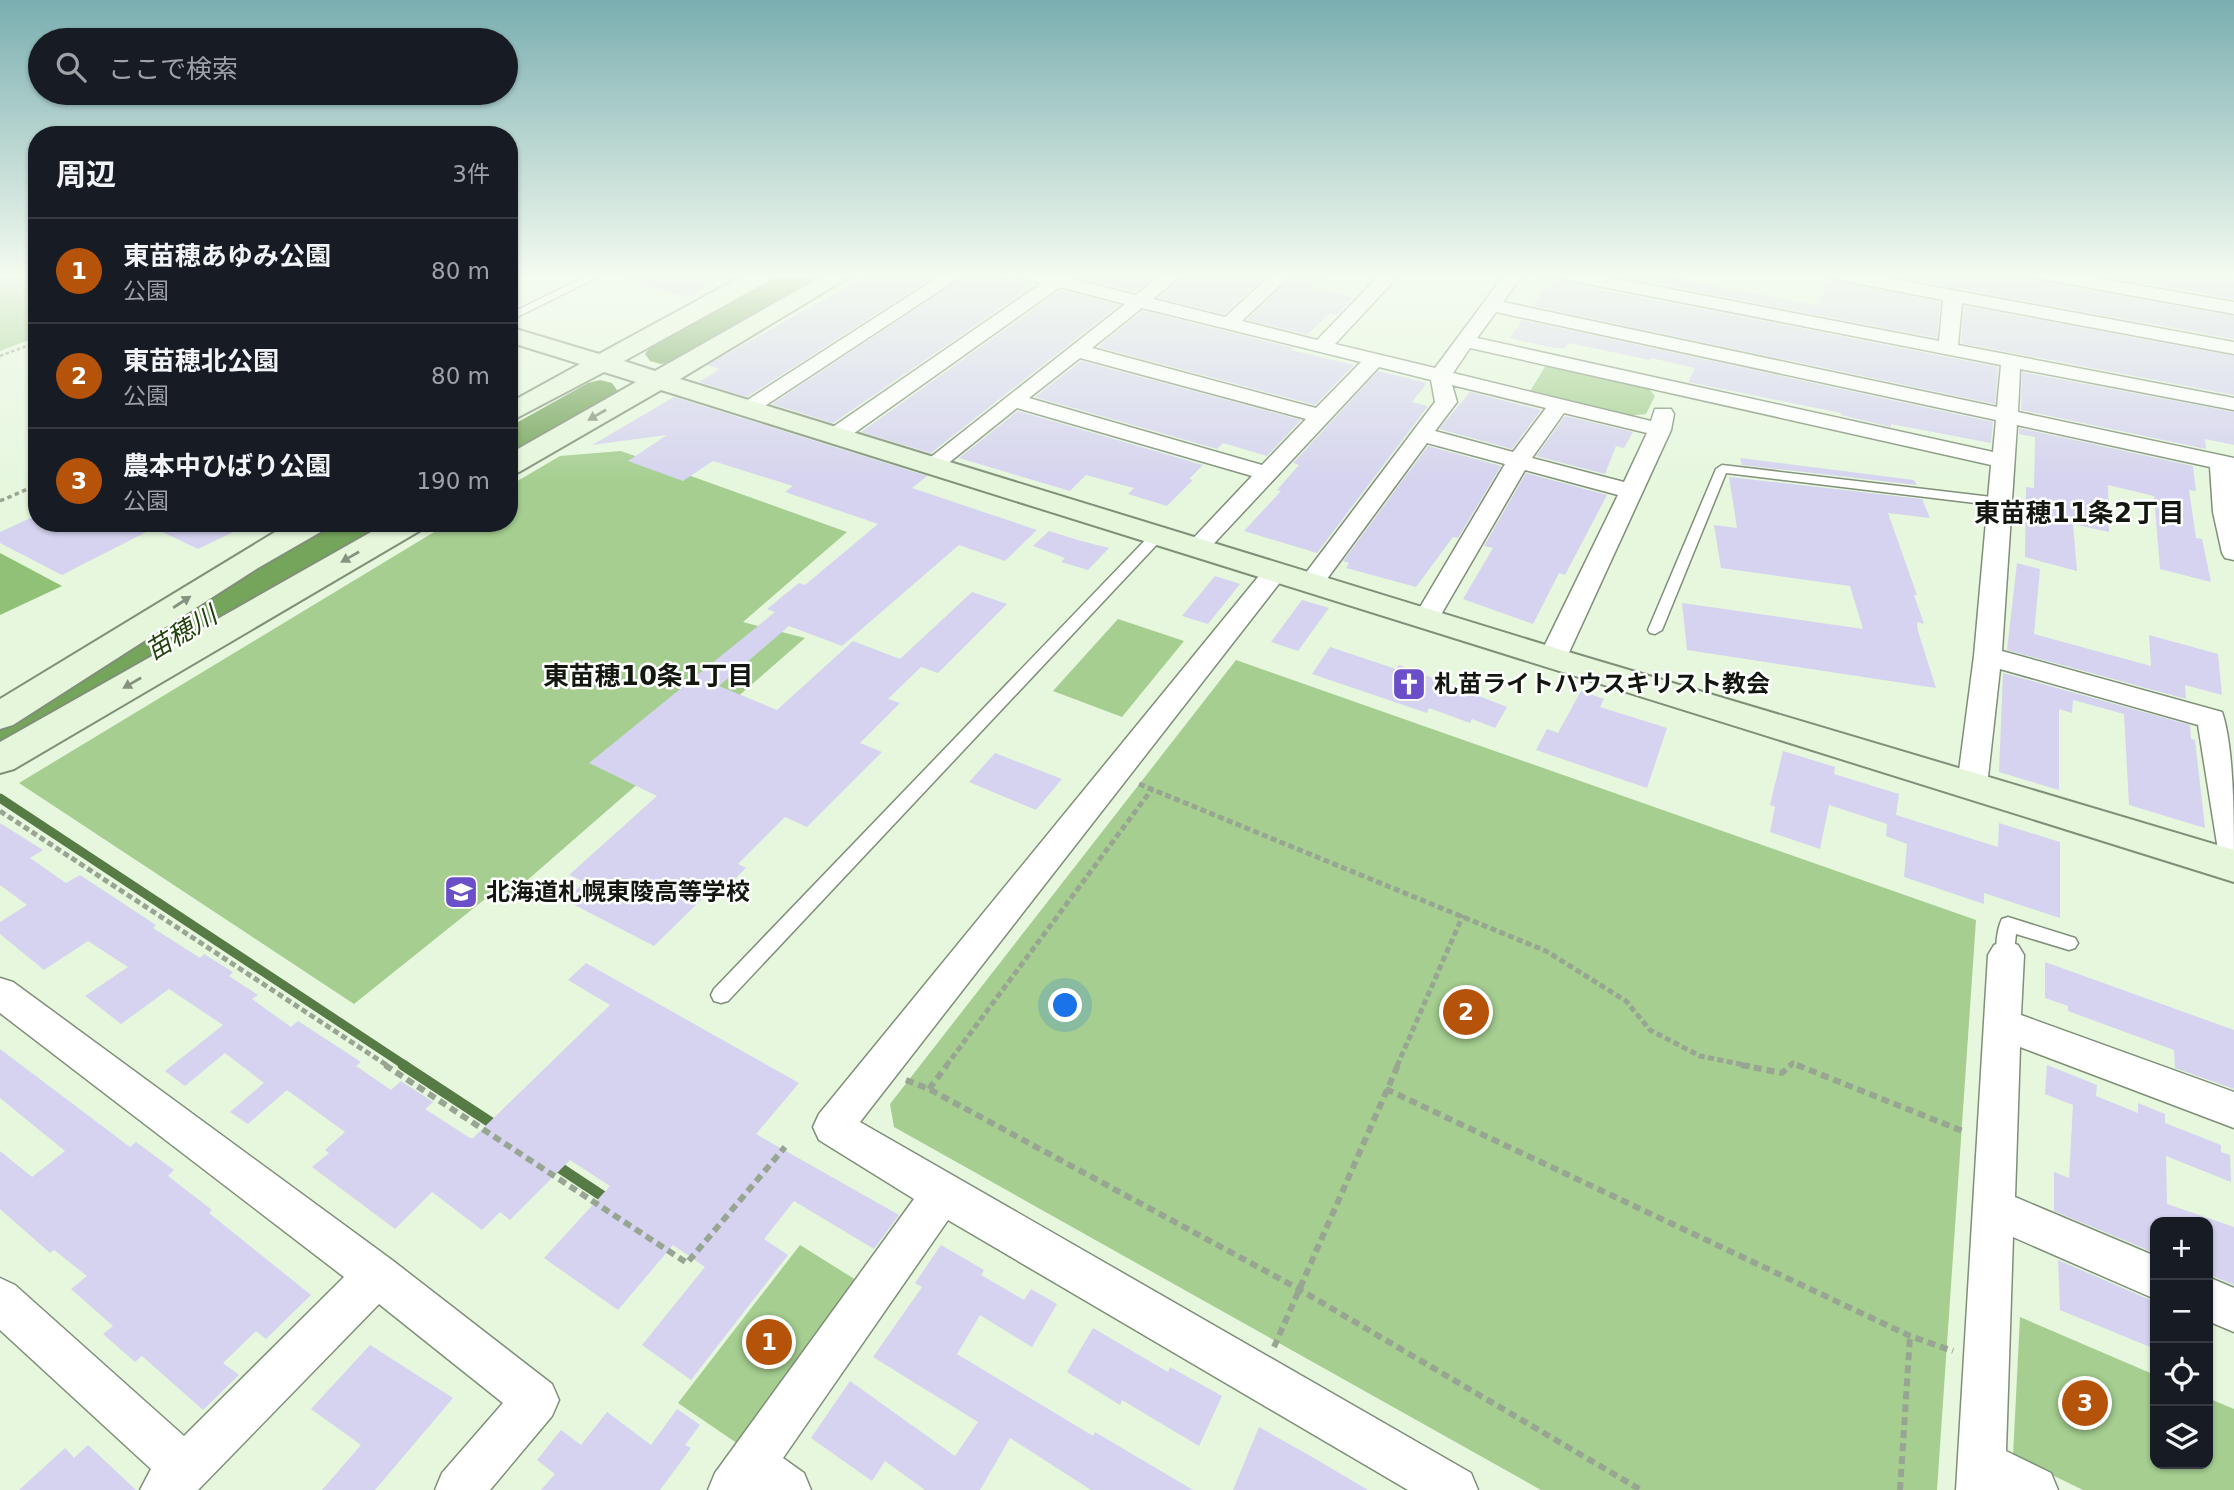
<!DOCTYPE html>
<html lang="ja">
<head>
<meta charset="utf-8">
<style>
	body { margin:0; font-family:"DejaVu Sans","Noto Sans JP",sans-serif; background:#20242c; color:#f1f3f6 }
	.controls { position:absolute; right:21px; bottom:21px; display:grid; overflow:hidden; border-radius:14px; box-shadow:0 2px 5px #0004 }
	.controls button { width:63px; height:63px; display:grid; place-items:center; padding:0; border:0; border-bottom:2px solid #363941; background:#171b24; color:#f1f3f6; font:35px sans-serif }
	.you { position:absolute; left:1066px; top:1006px; width:24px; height:24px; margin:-18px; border:5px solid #fff; border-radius:50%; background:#1a73e8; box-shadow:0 0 0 10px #1a73e833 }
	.badge { display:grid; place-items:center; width:46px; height:46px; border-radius:50%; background:#b45309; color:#fff; font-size:23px; font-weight:700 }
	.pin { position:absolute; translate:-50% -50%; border:4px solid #fff; box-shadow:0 2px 7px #0006 }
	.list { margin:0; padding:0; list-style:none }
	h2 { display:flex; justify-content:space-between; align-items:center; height:91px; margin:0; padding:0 28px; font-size:30px }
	h2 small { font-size:23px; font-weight:400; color:#9ea1a6 }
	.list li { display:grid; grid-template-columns:46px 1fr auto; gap:21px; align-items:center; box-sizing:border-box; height:105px; padding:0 28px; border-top:2px solid #363941 }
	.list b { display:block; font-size:26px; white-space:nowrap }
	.list p { margin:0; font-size:23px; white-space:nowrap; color:#9ea1a6 }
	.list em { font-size:23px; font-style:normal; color:#9ea1a6 }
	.icon { flex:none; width:38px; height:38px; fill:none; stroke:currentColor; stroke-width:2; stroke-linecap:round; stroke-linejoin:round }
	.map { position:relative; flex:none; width:2234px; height:1490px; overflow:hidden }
	.search { position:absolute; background:#171b24; box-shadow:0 2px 5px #0004; left:28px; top:28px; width:490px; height:77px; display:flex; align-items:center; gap:18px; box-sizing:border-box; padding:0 24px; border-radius:38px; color:#9ea1a6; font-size:26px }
	.panel { position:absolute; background:#171b24; box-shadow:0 2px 5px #0004; left:28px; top:126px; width:490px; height:406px; border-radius:28px }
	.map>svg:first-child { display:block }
	.green { fill:#a5ce90 }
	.forest { fill:#90c176 }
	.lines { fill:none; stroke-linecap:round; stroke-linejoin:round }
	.stream-far1 { stroke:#577b44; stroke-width:9 }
	.stream { stroke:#577b44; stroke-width:11 }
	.river { fill:#75a55b; fill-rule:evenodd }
	.building { fill:#d5d3ef }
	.lane-casing { stroke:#7f8f78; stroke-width:3 }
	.street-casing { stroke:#7f8f78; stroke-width:3 }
	.secondary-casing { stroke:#7f8f78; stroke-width:4 }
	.path-far3 { stroke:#98a592; stroke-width:2.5; stroke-dasharray:3.5 2.5; stroke-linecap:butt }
	.path-far2 { stroke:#98a592; stroke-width:3.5; stroke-dasharray:4.5 3.5; stroke-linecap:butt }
	.path-far1 { stroke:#98a592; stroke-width:5; stroke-dasharray:6 3.5; stroke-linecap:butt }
	.path { stroke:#98a592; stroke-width:6; stroke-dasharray:8 5; stroke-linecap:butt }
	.lane { fill:#fff; fill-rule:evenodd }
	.street { fill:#fff; fill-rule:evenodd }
	.secondary { fill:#e5f6db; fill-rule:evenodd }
	.oneway { fill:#86927f }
	.labels { text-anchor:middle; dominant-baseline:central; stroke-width:5; stroke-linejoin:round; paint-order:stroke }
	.poi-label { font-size:24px; font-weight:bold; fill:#12180f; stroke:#fff; text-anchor:start }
	.neighbourhood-label { font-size:26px; font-weight:bold; fill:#12180f; stroke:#fff }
	.water-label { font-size:26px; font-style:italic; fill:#23420e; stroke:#fff }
</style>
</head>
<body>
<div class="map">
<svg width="2234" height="1490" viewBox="0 0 2234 1490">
	<rect width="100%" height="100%" fill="#e6f7de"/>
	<g class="green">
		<polygon points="0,274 37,274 37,337 0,351"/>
		<polygon points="1546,365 1647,387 1655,396 1646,414 1627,416 1529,393"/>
		<polygon points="621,451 847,532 743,622 805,638 508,897 495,891 354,1004 19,783 449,523 509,523 509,486 560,456"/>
		<polygon points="1118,619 1184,641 1122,717 1053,691"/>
		<polygon points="1236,660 1976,920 1937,1490 1541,1490 894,1127 890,1104"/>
		<polygon points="800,1245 856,1280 741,1446 678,1403"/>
		<polygon points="2020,1317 2155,1375 2155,1464 2208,1464 2208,1398 2234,1409 2234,1490 2083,1490 2013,1456"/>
	</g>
	<polygon class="forest" points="0,553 62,586 0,615"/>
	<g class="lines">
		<polyline class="stream-far1" points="0,798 406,1066"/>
		<g class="stream">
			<polyline points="403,1065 496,1126"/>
			<polyline points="554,1164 610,1201"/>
		</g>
		<g class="river">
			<polygon points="782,274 817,274 813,280 672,361 661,364 650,361 645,354 650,347"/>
			<polygon points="600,380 612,383 617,390 612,397 521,448 509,451 509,427 588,383"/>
			<polygon points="334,523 382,523 377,531 287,583 207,639 17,754 0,758 0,721 177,621 259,565"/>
		</g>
	</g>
	<g class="building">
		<polygon points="628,274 732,274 688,297 628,281"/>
		<polygon points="870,274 938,274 747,397 699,382 720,369 707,365"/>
		<polygon points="968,274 990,274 1034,285 833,423 772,404"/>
		<polygon points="1079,274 1159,274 1135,292 1076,278"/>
		<polygon points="1186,274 1268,274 1224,314 1159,298"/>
		<polygon points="1295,274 1330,274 1315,288 1354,297 1337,315 1330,313 1307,335 1247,320"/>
		<polygon points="1531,274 1551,274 1562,282 1998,367 1995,404 1533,306 1547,286"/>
		<polygon points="1607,274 1657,274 1819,306 1828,278 1940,302 1937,338"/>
		<polygon points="1880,274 2031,276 2041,282 2234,316 2234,339"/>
		<polygon points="2091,274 2215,274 2234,278 2234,299"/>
		<polygon points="1061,290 1119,305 931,453 861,432"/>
		<polygon points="1964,306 2234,356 2234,395 1961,343"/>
		<polygon points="1143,311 1293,348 1291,350 1354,365 1315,405 1098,347"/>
		<polygon points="1522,320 1993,422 1991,443 1891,424 1891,427 1841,415 1841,413 1688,382 1695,368 1651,358 1650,360 1569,343 1565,348 1554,348 1510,338"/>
		<polygon points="1081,361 1301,420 1267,456 1223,443 1217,449 1035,397"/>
		<polygon points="1378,371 1427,383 1412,402 1428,406 1317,553 1244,531 1281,491 1277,490 1299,465 1293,463"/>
		<polygon points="2022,372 2234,412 2234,445 2205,439 2206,449 2021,410"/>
		<polygon points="1470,392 1537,409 1541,410 1512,449 1439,429"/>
		<polygon points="674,397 927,476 912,488 1037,530 1005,561 959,545 842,646 789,626 719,686 777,710 853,641 900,659 972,592 1007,604 938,673 921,667 888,699 900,703 860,743 882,752 807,827 785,817 738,864 746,868 719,895 710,891 654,946 565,900 585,882 569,875 657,796 589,763 775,612 767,609 799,583 805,585 878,524 785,492 793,486 713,461 683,481 628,461 667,435 592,445"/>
		<polygon points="1018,411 1203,465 1189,479 1193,480 1167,506 1128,494 1134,488 1086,475 1070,491 959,458"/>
		<polygon points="1565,416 1633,432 1624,448 1616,446 1605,474 1536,456"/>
		<polygon points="2019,428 2193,466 2196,491 2189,490 2196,538 2202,539 2211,582 2160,569 2154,496 2108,485 2109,532 2073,524 2077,571 2025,557 2026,487 2034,488 2035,437 2019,434"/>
		<polygon points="1428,446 1501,466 1458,538 1453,537 1416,587 1346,568 1349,563 1343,561"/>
		<polygon points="1740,458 1914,480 1917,485 1742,465"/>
		<polygon points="1526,473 1607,495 1565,575 1559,573 1533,624 1463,599 1493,548 1484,546"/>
		<polygon points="1729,477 1922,499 1930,518 1888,513 1917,595 1914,595 1924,624 1917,622 1918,631 1936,688 1687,650 1682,603 1863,629 1850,586 1721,568 1714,525 1737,528"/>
		<polygon points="37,515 37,523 252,523 198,549 154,528 62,575 0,543 0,532"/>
		<polygon points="1049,531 1081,541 1109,548 1088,570 1061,562 1065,558 1033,546"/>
		<polygon points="2017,563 2040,569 2034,634 2151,666 2149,635 2218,654 2222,695 2185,685 2186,699 2007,650"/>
		<polygon points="1215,576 1240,584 1208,624 1182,616"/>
		<polygon points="1302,600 1329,608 1298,651 1271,642"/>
		<polygon points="1330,647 1396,669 1399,665 1507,707 1495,728 1472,719 1470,723 1429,708 1427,713 1312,674"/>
		<polygon points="2003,673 2190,725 2191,739 2195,740 2205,828 2129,805 2124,714 2073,700 2072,713 2059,709 2059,790 1999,772"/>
		<polygon points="1581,691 1604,699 1600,707 1667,728 1647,788 1536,750 1547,729 1558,733"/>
		<polygon points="1783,751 1835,767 1834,774 1899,794 1896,815 1998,847 1999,823 2060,842 2060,918 1984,893 1984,904 1904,877 1907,844 1886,836 1887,824 1829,805 1820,849 1770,832 1775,807 1770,805"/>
		<polygon points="995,753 1062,779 1036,810 969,782"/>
		<polygon points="0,823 43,850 30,858 66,883 80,875 156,925 153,928 200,958 204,954 233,972 229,976 258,995 252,999 291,1027 298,1021 361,1062 356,1066 391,1090 401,1081 433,1102 425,1109 470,1138 473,1138 610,1005 568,980 586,963 799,1083 756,1134 899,1215 874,1249 794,1201 764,1239 788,1255 691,1380 642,1345 705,1267 673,1245 618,1310 544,1258 610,1186 570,1160 510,1220 500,1212 482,1230 432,1192 395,1229 312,1167 329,1153 325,1150 345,1132 287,1090 248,1124 230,1112 264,1083 225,1053 185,1086 165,1071 223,1025 169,989 121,1024 85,996 128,967 88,941 44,970 0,934 0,922 27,905 0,885"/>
		<polygon points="2045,962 2234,1030 2234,1089 2175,1068 2174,1050 2068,1011 2068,1006 2045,998"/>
		<polygon points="0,1049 130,1147 136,1142 174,1170 168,1176 212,1210 209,1213 311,1295 266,1339 256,1331 223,1363 239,1375 203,1410 142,1356 135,1362 103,1334 113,1326 71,1289 87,1276 54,1250 50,1253 0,1209 0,1151 32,1177 65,1151 0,1098"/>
		<polygon points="2047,1065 2097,1085 2096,1096 2138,1113 2138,1103 2165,1114 2165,1123 2221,1145 2221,1152 2230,1155 2231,1182 2166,1156 2167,1204 2234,1227 2234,1285 2208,1274 2208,1222 2155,1222 2155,1253 2054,1211 2054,1172 2069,1178 2073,1105 2045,1094"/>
		<polygon points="941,1245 984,1270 981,1275 1024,1300 1031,1289 1057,1304 1032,1347 980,1315 957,1354 1093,1436 1095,1432 1193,1490 1091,1490 1010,1438 980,1490 925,1490 885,1461 872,1481 811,1438 850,1381 955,1456 978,1422 873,1357 922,1287 915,1283"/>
		<polygon points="2058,1260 2155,1302 2155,1349 2060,1310"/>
		<polygon points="1093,1328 1168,1372 1170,1367 1222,1396 1199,1446 1122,1400 1120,1405 1067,1372"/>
		<polygon points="370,1345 453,1398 375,1490 322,1490 361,1445 311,1409"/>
		<polygon points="677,1409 700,1425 685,1445 691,1448 660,1490 541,1490 555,1474 537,1460 561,1430 581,1445 607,1412 651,1445"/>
		<polygon points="1259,1427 1314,1458 1368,1490 1233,1490"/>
		<polygon points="88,1445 136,1490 19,1490 65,1448 74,1458"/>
	</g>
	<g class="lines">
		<g class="lane-casing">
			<g id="lane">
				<polygon points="591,274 604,274 509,321 509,314"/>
				<polygon points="1722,465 2000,498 2006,502 2000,506 1726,473 1662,630 1655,634 1650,633 1648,630 1716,469"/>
				<polygon points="1158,531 1163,532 1163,538 728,1001 721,1003 714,1001 711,995 714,989 1153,532"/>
				<path d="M2008 917 2075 938 2078 943 2075 948 2069 950 2016 934 2013 960 2006 963 1999 960C1994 950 1997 929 2002 919Z"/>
			</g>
		</g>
		<g class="street-casing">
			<g id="street">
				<polygon points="943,274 965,274 754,413 746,414 735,408"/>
				<path d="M1018 274H1076L1071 279 1136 295 1163 274H1183L1153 299 1225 317 1272 274H1292L1242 321 1317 340 1381 274H1400L1335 344 1435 368 1505 274H1523L1503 302 1997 407 2001 365 1563 279 1554 274H1592L1939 341 1943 300 1835 279 1826 274H1865L2234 342V354L1962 303 1958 345 2234 398V410L2020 369 2018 412 2234 458V560L2225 558 2222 553 2213 512 2210 467 2017 425 2002 651 2222 712C2234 746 2234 822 2234 862L2223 859 2218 850 2198 725 2000 669 1987 786 1983 794 1972 797 1961 794 1957 786 1974 656 1991 465 1470 348 1453 373 1651 421 1655 409H1671L1674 414 1671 430 1566 659 1562 665 1552 668 1542 665 1538 659 1618 495 1525 470 1435 625H1417L1413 619 1505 464 1427 443 1321 587H1303L1299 582 1435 402 1431 380 1379 367 1206 552H1188L1185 547 1252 476 1017 408 941 469 933 471 922 464 1125 304 1060 287 843 441H827L824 436 827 431 1042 283 1021 278ZM1142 308 1361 362 1316 408 1092 348ZM1496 312 1996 420 1993 452 1477 338ZM1080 358 1306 419 1262 465 1029 398ZM1452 385 1546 408 1513 452 1435 431 1457 402ZM1564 413 1647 433 1624 482 1532 458Z"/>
				<polygon points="2032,274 2073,274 2234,302 2234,314 2041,279"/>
				<polygon points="1276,563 1285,566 1289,571 1285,576 860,1122 1471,1473 1478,1490 1408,1490 948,1220 783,1458 804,1473 811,1490 708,1490 715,1473 914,1199 819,1140 813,1127 819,1114 1267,566"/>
				<polygon points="2006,941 2018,945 2024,955 2021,1015 2234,1092 2234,1128 2020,1047 2015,1197 2155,1256 2155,1299 2013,1237 2006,1451 2051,1473 2058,1490 1956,1490 1988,955 1994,945"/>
				<polygon points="0,978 13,982 392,1260 552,1384 559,1400 552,1416 490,1490 435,1490 442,1473 503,1403 379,1304 198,1490 140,1490 151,1469 0,1330 0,1278 15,1285 184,1436 344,1277 0,1013"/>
				<polygon points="2208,1277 2234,1288 2234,1332 2208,1321"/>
			</g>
		</g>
		<g class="secondary-casing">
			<g id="secondary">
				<polygon points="746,274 775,274 772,279 624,361 655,371 826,274 854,274 680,379 1565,651 2234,850 2234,882 661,390 519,472 509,475 509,454 636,382 604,372 509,422 509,403 580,364 509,342 509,327 599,354"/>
				<polygon points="290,523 328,523 324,530 258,568 13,725 0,729 0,699"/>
				<polygon points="387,523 425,523 421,530 14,769 0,773 0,742"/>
			</g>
		</g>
		<polyline class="path-far3" points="0,356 37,342"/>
		<polyline class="path-far2" points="0,501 37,485"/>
		<g class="path-far1">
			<polyline points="1139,784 1546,951 1626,1001 1650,1030 1700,1056 1750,1066"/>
			<polyline points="0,811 388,1066"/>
			<polyline points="946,1066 1152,789"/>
			<polyline points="1397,1066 1463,915"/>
			<polyline points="1789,1066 1793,1063 1801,1066"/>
		</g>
		<g class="path">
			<polyline points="385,1065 687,1263 785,1147"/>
			<polyline points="1741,1065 1782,1073 1791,1065"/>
			<polyline points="1797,1065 1965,1132"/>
			<polyline points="906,1080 929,1089 1297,1288 1641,1490"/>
			<polyline points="929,1089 947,1065"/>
			<polyline points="1386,1089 1910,1336 1953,1351"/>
			<polyline points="1274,1347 1398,1065"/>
			<polyline points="1900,1490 1910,1336"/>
		</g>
		<use href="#lane" class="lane"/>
		<use href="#street" class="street"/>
		<use href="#secondary" class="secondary"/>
	</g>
	<defs><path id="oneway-solid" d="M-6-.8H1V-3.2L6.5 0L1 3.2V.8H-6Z" transform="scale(1.75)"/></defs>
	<g class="oneway">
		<use href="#oneway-solid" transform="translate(597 415) rotate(150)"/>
		<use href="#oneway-solid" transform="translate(350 557) rotate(150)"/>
		<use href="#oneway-solid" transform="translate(182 602) rotate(-33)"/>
		<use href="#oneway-solid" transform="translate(132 683) rotate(150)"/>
	</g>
	<linearGradient id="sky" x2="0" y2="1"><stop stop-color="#7aaeb0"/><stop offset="0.57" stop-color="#f4fbf0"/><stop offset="1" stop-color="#f4fbf0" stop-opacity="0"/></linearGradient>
	<rect width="2234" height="483" fill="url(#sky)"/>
	<defs>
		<g id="church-square" transform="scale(1.75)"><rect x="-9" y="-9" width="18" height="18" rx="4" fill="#6a4fc8" stroke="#fff"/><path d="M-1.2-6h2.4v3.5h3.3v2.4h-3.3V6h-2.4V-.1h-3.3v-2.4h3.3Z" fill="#fff"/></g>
		<g id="school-square" transform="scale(1.75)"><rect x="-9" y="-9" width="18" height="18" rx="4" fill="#6a4fc8" stroke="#fff"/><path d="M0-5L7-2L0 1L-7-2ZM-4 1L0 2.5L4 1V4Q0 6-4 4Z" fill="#fff"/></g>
	</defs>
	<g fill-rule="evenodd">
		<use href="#church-square" x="1409" y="684"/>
		<use href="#school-square" x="461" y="892"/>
	</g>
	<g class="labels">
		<g class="poi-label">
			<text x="1434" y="684">札苗ライトハウスキリスト教会</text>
			<text x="486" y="892">北海道札幌東陵高等学校</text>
		</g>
		<g class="neighbourhood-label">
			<text x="2079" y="513">東苗穂11条2丁目</text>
			<text x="648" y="676">東苗穂10条1丁目</text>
		</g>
		<g class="water-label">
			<text transform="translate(181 633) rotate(-31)">苗穂川</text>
		</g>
	</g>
</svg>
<div class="controls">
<button>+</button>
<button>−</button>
<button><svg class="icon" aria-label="locate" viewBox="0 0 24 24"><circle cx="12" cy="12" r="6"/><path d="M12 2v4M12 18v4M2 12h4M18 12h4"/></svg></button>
<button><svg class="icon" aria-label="layers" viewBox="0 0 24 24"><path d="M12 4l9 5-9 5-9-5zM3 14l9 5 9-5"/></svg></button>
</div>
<div class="you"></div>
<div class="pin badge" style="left:769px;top:1342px">1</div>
<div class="pin badge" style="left:1466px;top:1012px">2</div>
<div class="pin badge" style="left:2085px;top:1403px">3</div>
<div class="search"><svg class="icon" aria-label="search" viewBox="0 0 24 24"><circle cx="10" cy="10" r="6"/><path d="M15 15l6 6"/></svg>ここで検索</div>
<section class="panel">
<h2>周辺<small>3件</small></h2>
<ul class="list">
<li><span class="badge">1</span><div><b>東苗穂あゆみ公園</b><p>公園</p></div><em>80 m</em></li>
<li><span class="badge">2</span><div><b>東苗穂北公園</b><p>公園</p></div><em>80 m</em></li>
<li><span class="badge">3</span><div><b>農本中ひばり公園</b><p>公園</p></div><em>190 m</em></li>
</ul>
</section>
</div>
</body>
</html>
